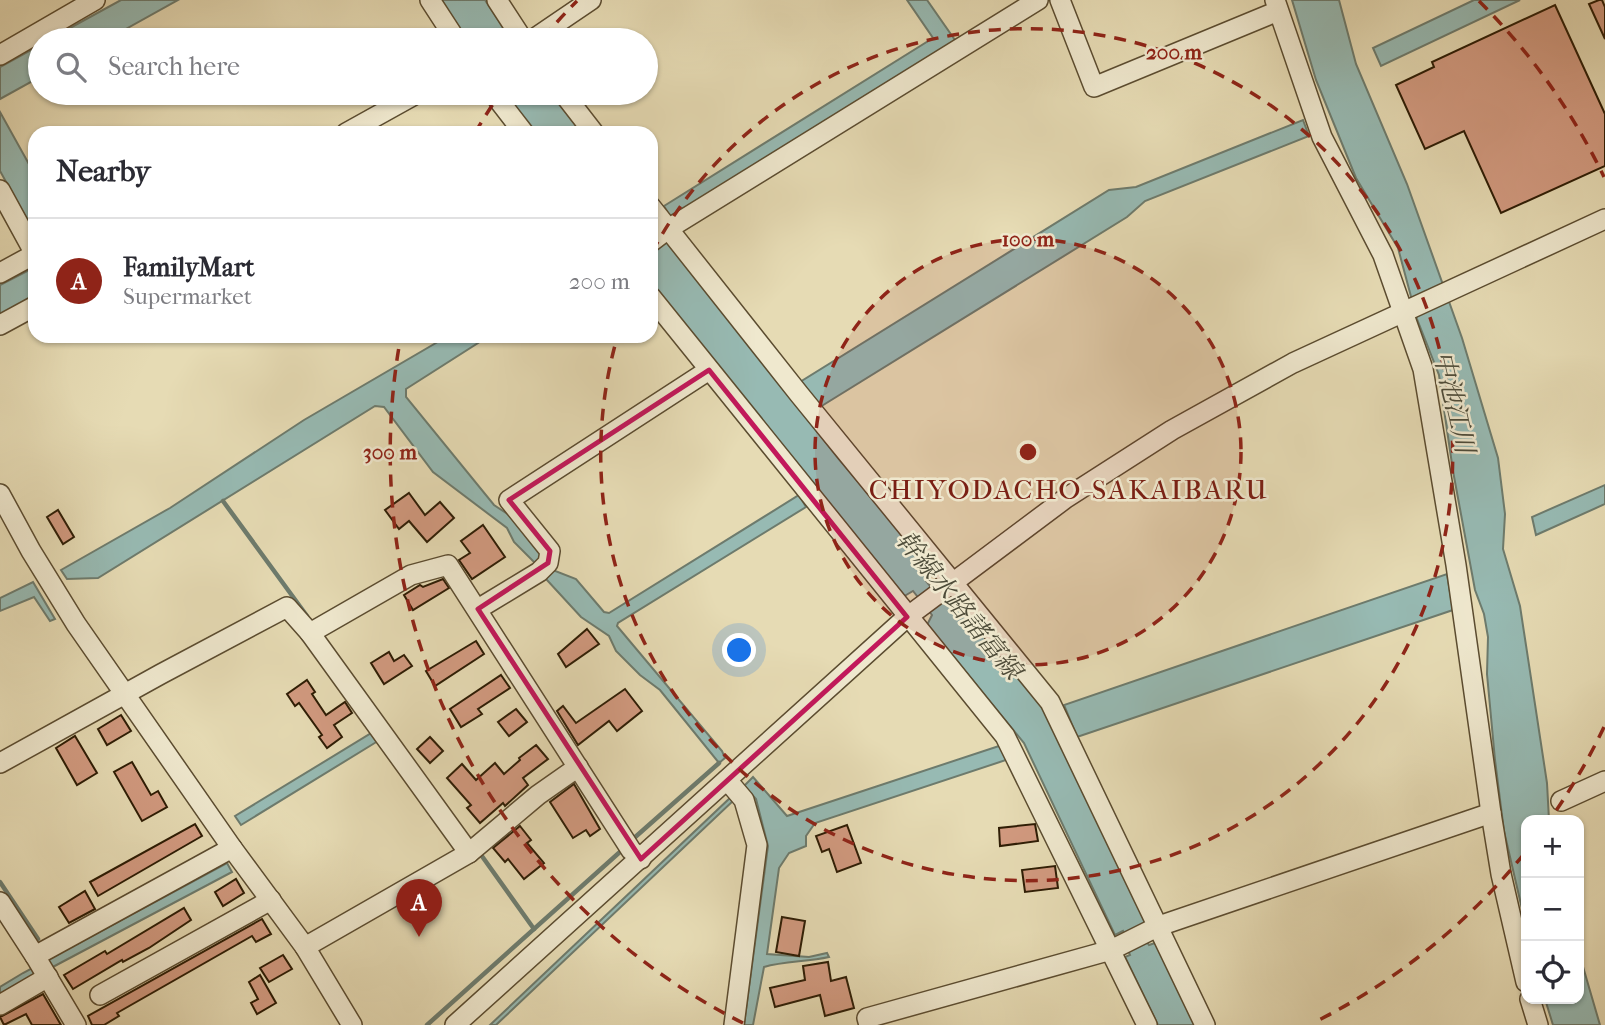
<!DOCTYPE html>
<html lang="en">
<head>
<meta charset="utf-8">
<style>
	body { margin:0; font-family:"IM FELL French Canon","Noto Serif JP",serif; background:#f7f7f7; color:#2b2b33 }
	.controls { position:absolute; right:21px; bottom:21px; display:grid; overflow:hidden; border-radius:14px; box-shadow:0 2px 5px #0004 }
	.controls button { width:63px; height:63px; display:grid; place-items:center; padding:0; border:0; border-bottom:2px solid #e1e1e2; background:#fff; color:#2b2b33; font:35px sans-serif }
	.you { position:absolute; left:740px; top:651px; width:24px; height:24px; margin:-18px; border:5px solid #fff; border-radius:50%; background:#1a73e8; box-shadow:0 0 0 10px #1a73e833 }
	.badge { display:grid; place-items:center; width:46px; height:46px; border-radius:50%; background:#8f2418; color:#fff; font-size:23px; font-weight:700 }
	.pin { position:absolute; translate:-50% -58px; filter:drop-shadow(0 2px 4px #0008) }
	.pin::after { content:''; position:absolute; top:37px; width:24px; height:21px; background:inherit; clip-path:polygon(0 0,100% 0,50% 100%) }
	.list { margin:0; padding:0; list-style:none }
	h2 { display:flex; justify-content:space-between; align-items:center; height:91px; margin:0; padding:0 28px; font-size:30px }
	h2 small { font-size:23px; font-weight:400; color:#7c7c81 }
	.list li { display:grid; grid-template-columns:46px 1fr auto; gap:21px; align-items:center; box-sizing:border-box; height:126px; padding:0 28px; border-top:2px solid #e1e1e2 }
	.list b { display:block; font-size:26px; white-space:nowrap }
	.list p { margin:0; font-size:23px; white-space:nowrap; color:#7c7c81 }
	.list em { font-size:23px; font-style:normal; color:#7c7c81 }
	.icon { flex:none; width:38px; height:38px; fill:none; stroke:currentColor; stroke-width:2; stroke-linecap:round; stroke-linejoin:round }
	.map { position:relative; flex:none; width:1605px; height:1025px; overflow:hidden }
	.search { position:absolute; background:#fff; box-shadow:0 2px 5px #0004; left:28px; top:28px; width:630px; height:77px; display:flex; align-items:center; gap:18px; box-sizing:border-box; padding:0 24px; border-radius:38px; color:#7c7c81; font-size:26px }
	.panel { position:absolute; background:#fff; box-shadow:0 2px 5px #0004; left:28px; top:126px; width:630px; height:217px; border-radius:21px }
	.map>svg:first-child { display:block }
	.water { fill:#97bab3; stroke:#6d7b6d; stroke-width:2 }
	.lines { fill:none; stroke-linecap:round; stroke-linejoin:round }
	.stream { stroke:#6d7b6d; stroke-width:4.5 }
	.building { fill:#d29a80; stroke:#2d1c04; stroke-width:2 }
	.minor-casing { stroke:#5b4c30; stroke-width:22 }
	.minor { stroke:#efe8ce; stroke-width:19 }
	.marked { fill:none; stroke:#c2185b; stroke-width:5; stroke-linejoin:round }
	.ring { fill:none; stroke:#8f2418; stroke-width:3.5; stroke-dasharray:12 9 }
	.labels { text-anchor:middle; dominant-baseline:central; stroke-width:5; stroke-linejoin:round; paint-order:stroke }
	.water-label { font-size:26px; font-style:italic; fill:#4d4b39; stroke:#efe8ce }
	.quarter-label { font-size:28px; letter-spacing:2px; fill:#7a1f14; stroke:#efe8ce }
	.centre { fill:#8f2418; stroke:#efe8ce; stroke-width:3.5 }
	.ring-label { font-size:21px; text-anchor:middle; font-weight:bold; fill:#8f2418; stroke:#efe8ce; stroke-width:5; stroke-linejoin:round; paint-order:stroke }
</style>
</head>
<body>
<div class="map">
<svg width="1605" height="1025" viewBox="0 0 1605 1025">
	<rect width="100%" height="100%" fill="#e6dbb4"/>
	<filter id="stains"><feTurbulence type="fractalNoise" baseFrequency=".00286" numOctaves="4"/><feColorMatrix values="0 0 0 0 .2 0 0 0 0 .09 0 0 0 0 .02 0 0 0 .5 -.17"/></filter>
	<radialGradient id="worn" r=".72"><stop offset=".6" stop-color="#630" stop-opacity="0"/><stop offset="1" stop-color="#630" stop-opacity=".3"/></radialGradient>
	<g class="water">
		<polygon points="121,0 178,0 106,40 48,40"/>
		<polygon points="439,0 485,0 511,40 464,40"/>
		<polygon points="907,0 927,0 957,43 672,220 664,206 933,38"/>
		<polygon points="1292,0 1339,0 1356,64 1407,184 1462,338 1498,458 1505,514 1503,549 1520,606 1547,783 1549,820 1526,820 1526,926 1504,831 1495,760 1487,674 1488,637 1484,614 1475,590 1453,471 1439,375 1417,319 1398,248 1356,178 1316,80"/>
		<polygon points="1474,0 1520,0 1381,66 1373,48"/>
		<polygon points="40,45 40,77 0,99 0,67"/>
		<polygon points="501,93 551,93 582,133 533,133"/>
		<polygon points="0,112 35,175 35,234 0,171"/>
		<polygon points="1303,120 1309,136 1145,201 1127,217 820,407 800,382 1109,190 1136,187"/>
		<polygon points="651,240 666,240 838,458 934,572 926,581 945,604 955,600 1044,709 1148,922 1125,936 1123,931 1115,935 1024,743 927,625 932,615 913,591 901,598 814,492 651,284"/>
		<polygon points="35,267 35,298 0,316 0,285"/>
		<polygon points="448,336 489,336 406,389 406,397 494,505 518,521 540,550 550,569 576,579 604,612 609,613 799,495 806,507 618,623 617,626 722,751 725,758 719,763 660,690 640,675 616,651 609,636 581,617 546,579 544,572 514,542 507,528 433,472 384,407 375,406 98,578 67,579 61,570 170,508 304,420"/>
		<polygon points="1605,485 1605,504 1536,535 1532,517"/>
		<polygon points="1447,574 1453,610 1077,737 1064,705"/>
		<polygon points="33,582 55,619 50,621 34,597 0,611 0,598"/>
		<polygon points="373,732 378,741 241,825 235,816"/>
		<path d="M1002 745 1009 759 815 823 806 836V846L789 853 779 868 767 954 809 957 827 953 829 957C807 962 785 961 764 967L753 1025H744L768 846 756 799 744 786 753 777 787 816Z"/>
		<polygon points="731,797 734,800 496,1025 490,1025"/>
		<polygon points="227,863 232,872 0,995 0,987 23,973"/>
		<polygon points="1146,941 1149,945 1158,942 1196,1025 1158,1025 1125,957 1130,955 1128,950"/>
		<polygon points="1579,953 1600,1025 1553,1025 1545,999 1579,999"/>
	</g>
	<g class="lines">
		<g class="stream">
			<polyline points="223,501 307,616"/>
			<polyline points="633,839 719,763"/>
			<polyline points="479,852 534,929"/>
			<polyline points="0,882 38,939"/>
			<polyline points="427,1025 621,851"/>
		</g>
	</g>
	<g class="building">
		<polygon points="1599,0 1602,0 1605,7 1605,39 1589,4"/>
		<polygon points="1555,5 1605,114 1605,166 1501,213 1464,131 1425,149 1396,85 1434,67 1432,62"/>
		<polygon points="409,493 425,515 440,502 454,518 427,542 409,521 399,529 385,510"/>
		<polygon points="58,510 74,537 63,544 47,517"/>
		<polygon points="483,525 505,557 472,579 459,560 470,553 461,541"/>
		<polygon points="443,579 449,588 413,610 404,595 420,585 423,587"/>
		<polygon points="587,629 599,644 566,667 558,654"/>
		<polygon points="476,641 484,654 435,686 426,671"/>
		<polygon points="389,652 394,661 404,655 412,666 384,684 371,663"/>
		<polygon points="501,675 510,688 478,709 482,714 461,727 450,709"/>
		<polygon points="307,680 315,692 312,694 326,715 345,702 352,713 334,725 342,737 327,748 319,737 322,735 299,703 295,706 287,694"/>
		<polygon points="625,689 642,711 617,731 609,721 578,745 557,711 563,706 576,723"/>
		<polygon points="516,709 527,722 509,736 498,722"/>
		<polygon points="121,715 131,731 107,745 98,729"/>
		<polygon points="75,736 97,773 77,785 56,748"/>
		<polygon points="430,737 443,751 430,763 417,749"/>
		<polygon points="536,745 548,759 523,778 528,785 505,806 503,803 480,823 467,808 471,805 447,778 462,764 476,780 495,763 504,774 520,760 519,758"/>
		<polygon points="132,762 151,795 158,791 167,807 142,821 114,772"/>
		<polygon points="574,784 600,829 590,836 586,830 573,838 550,802"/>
		<polygon points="195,824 202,836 98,896 90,882"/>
		<polygon points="1035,824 1038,841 1000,846 999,828"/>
		<polygon points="847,825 861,863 837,872 829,849 822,852 816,836"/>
		<polygon points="520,826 531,840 527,843 544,863 524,879 508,859 505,862 493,848"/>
		<polygon points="1055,866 1058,888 1025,892 1022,870"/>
		<polygon points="236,879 244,893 223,906 215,892"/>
		<polygon points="85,891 95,909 69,923 59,907"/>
		<polygon points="184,908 191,920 149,948 123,962 122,960 73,989 64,975 105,951 107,954"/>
		<polygon points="782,917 805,921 799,956 776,952"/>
		<polygon points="262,919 271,934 256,942 252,936 117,1013 119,1016 104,1025 92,1025 88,1016"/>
		<polygon points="283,955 292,969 269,982 260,968"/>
		<polygon points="828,962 831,981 846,977 854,1008 825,1016 820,995 775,1007 770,988 805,980 803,966"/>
		<polygon points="260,975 276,1003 257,1014 251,1003 258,999 249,982"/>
		<polygon points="43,994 61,1025 32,1025 26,1014 4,1025 0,1017"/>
	</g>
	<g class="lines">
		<g class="minor-casing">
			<g id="minor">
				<polyline points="430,0 456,40"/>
				<polyline points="497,0 523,40"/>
				<polyline points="1060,0 1094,87 1278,11"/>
				<polyline points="1275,0 1322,137 1383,255 1423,369 1456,565 1491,813 1501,874 1526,982"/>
				<polyline points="532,40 591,0"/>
				<polyline points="0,55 95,0"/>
				<polyline points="493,93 524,133"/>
				<polyline points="563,93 594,133"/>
				<polyline points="346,133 418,93"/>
				<polyline points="0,190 35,254 0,273"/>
				<polyline points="651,207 799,394 1050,702 1205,1025"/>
				<polyline points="651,242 668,229 1038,0"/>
				<polyline points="651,297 1005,736 1147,1025"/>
				<polyline points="0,325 35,306"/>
				<polyline points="0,494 31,551 76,624 232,848 305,947 352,1025"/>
				<polyline points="478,609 539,572 548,563 550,551 509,500 709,370"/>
				<polyline points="310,633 411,575 448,565 631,850 641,859"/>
				<polyline points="0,763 161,674 287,607 310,633 469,853"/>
				<polyline points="727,780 744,800 757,845 734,1025"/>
				<polyline points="1561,801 1605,781"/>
				<polyline points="0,902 35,956"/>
				<polyline points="305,947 469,853 538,795 578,767"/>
				<polyline points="100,995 271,900"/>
				<polyline points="1530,999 1538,1025"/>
				<polyline points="0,1005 48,977"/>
				<polyline points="76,1025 35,956 232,848"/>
				<polyline points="455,1025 907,617 1066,498 1172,430 1293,363 1605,219"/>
				<polyline points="869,1025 867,1018 1111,950 1159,926 1491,813"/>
			</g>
		</g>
		<use href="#minor" class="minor"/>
	</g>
	<path class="marked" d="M709 370 907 617 641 859 478 609 548 563 550 551 509 500Z"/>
	<circle cx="1028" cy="452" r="213" fill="#8f2418" fill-opacity=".12"/>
	<g class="ring">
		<circle cx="1028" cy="452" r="213"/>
		<path d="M652 252A426 426 0 1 1 617 338"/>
		<path d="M1604 727A638 638 0 0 1 1551 818M1524 854A638 638 0 0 1 1313 1023M743 1023A638 638 0 0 1 400 341M475 133A638 638 0 0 1 499 95M543 38A638 638 0 0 1 577 1M1479 1A638 638 0 0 1 1604 177"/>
	</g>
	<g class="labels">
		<g class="water-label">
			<text transform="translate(1454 402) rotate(77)">中池江川</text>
			<text transform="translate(959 605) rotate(51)">幹線水路諸富線</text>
		</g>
		<g class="quarter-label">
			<text x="1069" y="489">CHIYODACHO-SAKAIBARU</text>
		</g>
	</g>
	<circle cx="1028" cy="452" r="10" class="centre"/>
	<g class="ring-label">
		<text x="1174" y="59">200 m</text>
		<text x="1028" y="246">100 m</text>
		<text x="390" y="459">300 m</text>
	</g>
	<rect width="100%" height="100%" filter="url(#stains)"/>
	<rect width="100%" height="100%" fill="url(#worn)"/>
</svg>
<div class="controls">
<button>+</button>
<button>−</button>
<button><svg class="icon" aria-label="locate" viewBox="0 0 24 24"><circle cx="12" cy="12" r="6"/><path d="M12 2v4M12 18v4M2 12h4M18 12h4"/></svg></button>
</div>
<div class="you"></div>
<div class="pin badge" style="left:419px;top:937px">A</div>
<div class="search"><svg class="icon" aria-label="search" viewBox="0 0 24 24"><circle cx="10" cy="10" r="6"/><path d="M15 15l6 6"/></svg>Search here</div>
<section class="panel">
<h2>Nearby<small></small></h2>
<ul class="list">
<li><span class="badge">A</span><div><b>FamilyMart</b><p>Supermarket</p></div><em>200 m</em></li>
</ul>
</section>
</div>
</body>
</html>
